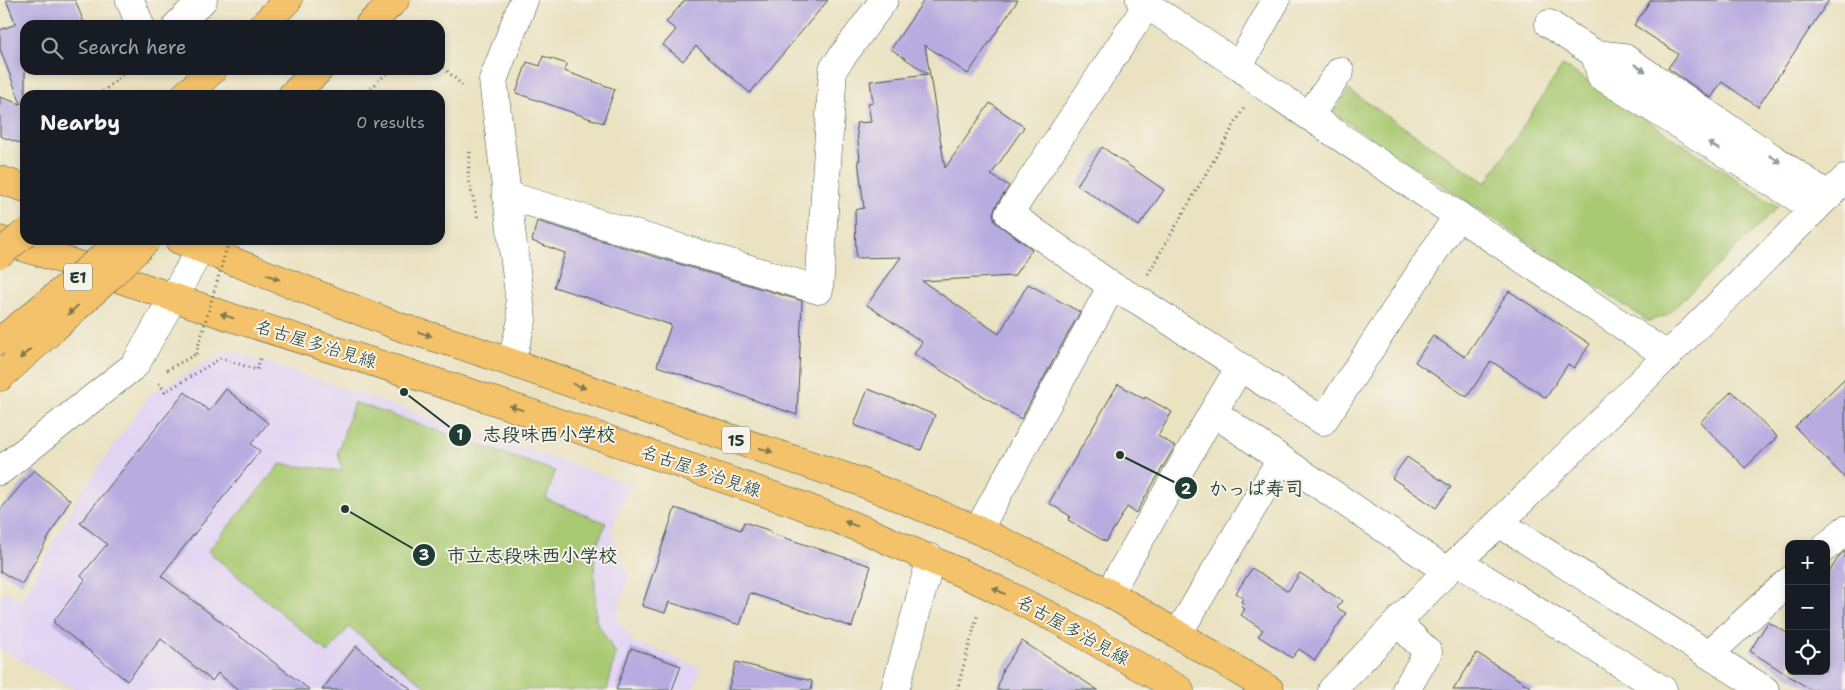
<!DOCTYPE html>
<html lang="en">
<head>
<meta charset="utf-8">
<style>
	body { margin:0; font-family:"Shantell Sans","Klee One",sans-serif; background:#242831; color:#f1f3f6 }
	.controls { position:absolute; right:15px; bottom:15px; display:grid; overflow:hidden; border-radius:10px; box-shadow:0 2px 8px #0003 }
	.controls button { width:45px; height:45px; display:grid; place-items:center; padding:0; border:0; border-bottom:1px solid #363941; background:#171b24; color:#f1f3f6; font:25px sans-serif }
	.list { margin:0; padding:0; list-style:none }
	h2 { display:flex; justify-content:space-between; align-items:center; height:65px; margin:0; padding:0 20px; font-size:21px }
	h2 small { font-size:16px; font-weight:400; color:#9ea1a6 }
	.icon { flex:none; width:28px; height:28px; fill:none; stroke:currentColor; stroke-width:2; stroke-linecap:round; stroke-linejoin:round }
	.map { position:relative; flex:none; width:1845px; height:690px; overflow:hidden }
	.search { position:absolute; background:#171b24; box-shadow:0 2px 8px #0003; left:20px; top:20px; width:425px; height:55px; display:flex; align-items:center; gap:12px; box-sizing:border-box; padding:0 18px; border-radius:15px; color:#9ea1a6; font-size:19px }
	.panel { position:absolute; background:#171b24; box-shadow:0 2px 8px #0003; left:20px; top:90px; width:425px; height:155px; border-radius:15px }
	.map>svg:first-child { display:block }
	.built { fill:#e2d4f3 }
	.green { fill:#a9c972; stroke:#648353 }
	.building { fill:#b8abe0 }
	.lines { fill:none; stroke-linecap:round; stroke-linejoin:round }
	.minor-casing { stroke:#3d5649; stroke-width:29 }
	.major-casing { stroke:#3d5649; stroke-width:29 }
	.highway-casing { stroke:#3d5649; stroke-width:29 }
	.path { stroke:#3d5649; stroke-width:3; stroke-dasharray:1 4; stroke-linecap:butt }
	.minor { stroke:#fff; stroke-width:28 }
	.major { stroke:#f4c26a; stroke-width:28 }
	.highway { stroke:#f4c26a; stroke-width:28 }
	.highway-bridge-casing { stroke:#3d5649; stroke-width:29; stroke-linecap:butt }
	.path-bridge { stroke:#3d5649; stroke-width:3; stroke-dasharray:1 4; stroke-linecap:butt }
	.highway-bridge { stroke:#f4c26a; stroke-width:28 }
	.oneway { fill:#8f9e9a }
	.oneway2 { fill:#7f794c }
	.labels { text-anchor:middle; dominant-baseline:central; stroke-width:4; stroke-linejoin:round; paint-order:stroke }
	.shield { fill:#f7f3e8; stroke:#60746a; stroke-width:1 }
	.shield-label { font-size:16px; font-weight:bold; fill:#1f3d34 }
	.street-label { font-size:18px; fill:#1f3d34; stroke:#f7f3e8 }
	.leader { fill:none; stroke:#1f3d34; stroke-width:2 }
	.callout-dot { fill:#1f3d34; stroke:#f7f3e8; stroke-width:2 }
	.mark-label { font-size:15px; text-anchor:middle; font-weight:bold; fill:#fff }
	.callout-label { font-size:19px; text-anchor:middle; font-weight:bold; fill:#1f3d34; stroke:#f7f3e8; stroke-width:4; stroke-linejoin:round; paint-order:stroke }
</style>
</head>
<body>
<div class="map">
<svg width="1845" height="690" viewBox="0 0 1845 690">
	<rect width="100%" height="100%" fill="#f7f3e8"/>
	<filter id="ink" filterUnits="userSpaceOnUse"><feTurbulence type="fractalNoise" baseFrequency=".02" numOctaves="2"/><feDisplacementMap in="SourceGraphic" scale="10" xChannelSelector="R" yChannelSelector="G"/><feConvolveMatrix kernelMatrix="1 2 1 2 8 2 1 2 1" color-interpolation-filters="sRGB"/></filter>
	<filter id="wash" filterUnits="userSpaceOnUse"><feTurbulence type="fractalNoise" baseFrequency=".0096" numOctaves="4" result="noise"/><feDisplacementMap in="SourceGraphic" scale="20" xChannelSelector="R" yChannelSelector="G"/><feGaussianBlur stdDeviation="1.12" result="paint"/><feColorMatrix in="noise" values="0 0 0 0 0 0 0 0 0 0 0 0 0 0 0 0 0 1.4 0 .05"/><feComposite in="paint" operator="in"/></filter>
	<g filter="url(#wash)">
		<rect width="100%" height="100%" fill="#eae2c1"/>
		<polygon class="built" points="229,350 630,484 611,530 629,579 616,615 632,641 701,668 693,690 74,690 0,649 0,599 5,590 21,600 83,489 150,394"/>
		<g class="green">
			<polygon points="1563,65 1778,207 1666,316 1648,321 1333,113 1349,90 1486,183"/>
			<polygon points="354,402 555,471 546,499 606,523 594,552 596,621 616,654 607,690 430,690 349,627 328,653 208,551 280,464 342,471 338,452"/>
		</g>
		<g id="blocks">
			<g class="building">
				<polygon points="6,0 75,0 85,25 25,25 25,145 0,136 0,97 21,104 0,49 0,30 16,24"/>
				<polygon points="685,0 828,0 750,93 696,46 683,61 663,45 676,30 666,22"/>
				<polygon points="924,0 1018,0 968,74 925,45 945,168 990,103 1024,127 991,175 1009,186 996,206 993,213 995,222 1032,249 1014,276 922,281 999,334 1028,284 1080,312 1021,419 914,354 922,342 867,305 901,257 856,258 855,210 864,208 858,160 860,160 856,123 871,122 868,103 873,102 870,81 928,74 891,49"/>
				<polygon points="1651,0 1829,0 1758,107 1722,82 1711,98 1668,68 1678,54 1634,25"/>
				<polygon points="543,56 567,64 564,71 615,89 603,123 516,93 527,62 540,66"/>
				<polygon points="1102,147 1164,190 1139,226 1077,185"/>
				<polygon points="537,221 802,301 797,415 657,366 671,325 554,287 565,253 532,241"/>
				<polygon points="1509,291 1590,344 1574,368 1568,364 1546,398 1491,361 1467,397 1415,362 1433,336 1465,357"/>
				<polygon points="1845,378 1845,478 1795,427"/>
				<polygon points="1118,384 1144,399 1145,397 1172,412 1158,436 1175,446 1136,513 1127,507 1106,542 1068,520 1070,516 1049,503"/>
				<polygon points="226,389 268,423 251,444 260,451 161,576 310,690 238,690 218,673 212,681 161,639 127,681 53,622 85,580 81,576 107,544 80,523 185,392 209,411"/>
				<polygon points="868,389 935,415 921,450 854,425"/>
				<polygon points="1732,391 1777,437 1745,468 1700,422"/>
				<polygon points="1407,457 1451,487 1436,508 1392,478"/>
				<polygon points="34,470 70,500 22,584 0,571 0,510"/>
				<polygon points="675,508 741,530 744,522 771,531 770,533 871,566 852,627 750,593 740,625 669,602 665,613 642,606"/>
				<polygon points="1845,551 1845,690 1811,690 1750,651 1768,622 1789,634 1789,671 1826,671 1826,577 1840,555"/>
				<polygon points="1252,568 1288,591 1300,573 1342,601 1337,608 1346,613 1315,660 1299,649 1292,658 1258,636 1263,630 1241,615 1245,609 1241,607 1244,604 1241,602 1243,598 1236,593"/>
				<polygon points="1022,641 1098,690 997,690 1003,669"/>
				<polygon points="356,646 412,690 322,690"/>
				<polygon points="631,648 681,666 672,690 616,690"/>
				<polygon points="1477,653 1535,690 1453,690"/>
				<polygon points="736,662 812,681 811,690 728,690"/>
			</g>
		</g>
	</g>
	<g filter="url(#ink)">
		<use href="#blocks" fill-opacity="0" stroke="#3d5649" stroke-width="1"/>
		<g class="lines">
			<g class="minor-casing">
				<g id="minor">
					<polyline points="130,0 140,25"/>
					<polyline points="1140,0 1239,66 1261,84 1668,356"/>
					<polyline points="1147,5 1009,214 1112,286 1141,302 1323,421 1458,215"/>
					<polyline points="1549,24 1595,54 1623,57 1829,196"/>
					<polyline points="177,25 203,0"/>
					<polyline points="1595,54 1601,76 1815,209"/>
					<polyline points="1239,66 1276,0"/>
					<polyline points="1309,116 1340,71"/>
					<polyline points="506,195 819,290 833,69 884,0"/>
					<polyline points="511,362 522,320 493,80 524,0"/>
					<polyline points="1281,459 1447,571"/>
					<polyline points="0,471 135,365 201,248"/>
					<polyline points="1499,523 1765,690"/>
					<polyline points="978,530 1112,286"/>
					<polyline points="1826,547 1845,530"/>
					<polyline points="1458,562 1663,690"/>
					<polyline points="1109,593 1213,412 1240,367"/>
					<polyline points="1398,623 1428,652 1406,690"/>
					<polyline points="1178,634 1281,459 1213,412"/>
					<polyline points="1709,654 1789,581"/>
					<polyline points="895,690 931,558"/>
					<polyline points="1332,690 1447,571 1499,523 1845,179"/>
				</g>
			</g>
			<g class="major-casing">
				<g id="major">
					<polyline points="0,180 25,188"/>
					<polyline points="0,240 82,266 230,317 474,394 795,503 867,531 986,584 1056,619 1180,690"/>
					<polyline points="179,240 403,328 460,345 742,442 858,481 978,530 1109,593 1270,690"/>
				</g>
			</g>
			<g class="highway-casing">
				<g id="highway">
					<polyline points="263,25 288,0"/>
					<polyline points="369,25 395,0"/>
					<polyline points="185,95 213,70"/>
					<polyline points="292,95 319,70"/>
					<polyline points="0,341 34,314"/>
					<polyline points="0,377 51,331"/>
				</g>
			</g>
			<g class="path">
				<polyline points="440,64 464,87"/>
				<polyline points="99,95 127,70"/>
				<polyline points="364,95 390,70"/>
				<polyline points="470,152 468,177 478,219"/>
				<polyline points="1148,274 1244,108"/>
				<polyline points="167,370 196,354"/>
				<polyline points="159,383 165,392 221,358 257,370 261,356"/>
				<polyline points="957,690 978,613"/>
			</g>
			<use href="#minor" class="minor"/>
			<use href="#major" class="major"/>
			<use href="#highway" class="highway"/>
			<g class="highway-bridge-casing">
				<g id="highway-bridge">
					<polyline points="0,254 25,233"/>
					<polyline points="34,314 123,240"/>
					<polyline points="51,331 104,282 147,240"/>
				</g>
			</g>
			<polyline class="path-bridge" points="196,354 229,240"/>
			<use href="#highway-bridge" class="highway-bridge"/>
		</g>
		<defs><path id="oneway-solid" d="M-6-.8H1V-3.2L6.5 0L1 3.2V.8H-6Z" transform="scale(1.25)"/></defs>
		<g class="oneway">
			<use href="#oneway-solid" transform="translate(1640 68) rotate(34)"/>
			<use href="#oneway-solid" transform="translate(1714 146) rotate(-148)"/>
			<use href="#oneway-solid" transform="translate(1775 159) rotate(34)"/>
		</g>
		<g class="oneway2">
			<use href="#oneway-solid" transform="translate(273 277) rotate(22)"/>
			<use href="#oneway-solid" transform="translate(73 310) rotate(138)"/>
			<use href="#oneway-solid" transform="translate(227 316) rotate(-161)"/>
			<use href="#oneway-solid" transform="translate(425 334) rotate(17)"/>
			<use href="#oneway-solid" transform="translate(25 354) rotate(138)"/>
			<use href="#oneway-solid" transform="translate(579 386) rotate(19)"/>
			<use href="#oneway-solid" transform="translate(516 408) rotate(-162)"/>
			<use href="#oneway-solid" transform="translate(766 450) rotate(18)"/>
			<use href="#oneway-solid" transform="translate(851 524) rotate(-159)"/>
			<use href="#oneway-solid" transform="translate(999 591) rotate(-153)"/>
		</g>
	</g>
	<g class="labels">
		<g class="shield">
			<rect x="64" y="263.5" width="28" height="27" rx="4"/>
			<rect x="722" y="426.5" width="28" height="27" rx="4"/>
		</g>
		<g class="shield-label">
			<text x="78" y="277">E1</text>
			<text x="736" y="440">15</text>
		</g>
		<g class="street-label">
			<text transform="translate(316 344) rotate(17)">名古屋多治見線</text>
			<text transform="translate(701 471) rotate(19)">名古屋多治見線</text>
			<text transform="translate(1073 630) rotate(29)">名古屋多治見線</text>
		</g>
	</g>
	<path class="leader" d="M404 392L460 435M1120 455L1186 488M345 509L424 555"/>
	<g class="callout-dot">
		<circle cx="404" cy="392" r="5"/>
		<circle cx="1120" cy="455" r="5"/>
		<circle cx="345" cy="509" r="5"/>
		<circle cx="460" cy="435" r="12"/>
		<circle cx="1186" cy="488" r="12"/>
		<circle cx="424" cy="555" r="12"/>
	</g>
	<g class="mark-label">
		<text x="460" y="440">1</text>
		<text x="1186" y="494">2</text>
		<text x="424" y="560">3</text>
	</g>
	<g class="callout-label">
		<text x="549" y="441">志段味西小学校</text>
		<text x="1256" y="495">かっぱ寿司</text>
		<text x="532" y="562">市立志段味西小学校</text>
	</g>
</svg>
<div class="controls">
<button>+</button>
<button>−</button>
<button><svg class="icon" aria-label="locate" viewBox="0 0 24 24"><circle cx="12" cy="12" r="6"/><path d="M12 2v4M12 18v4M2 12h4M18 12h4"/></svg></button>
</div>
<div class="search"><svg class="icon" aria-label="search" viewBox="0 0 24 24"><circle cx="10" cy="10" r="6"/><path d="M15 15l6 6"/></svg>Search here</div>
<section class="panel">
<h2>Nearby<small>0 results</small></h2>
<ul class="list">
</ul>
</section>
</div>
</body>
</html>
